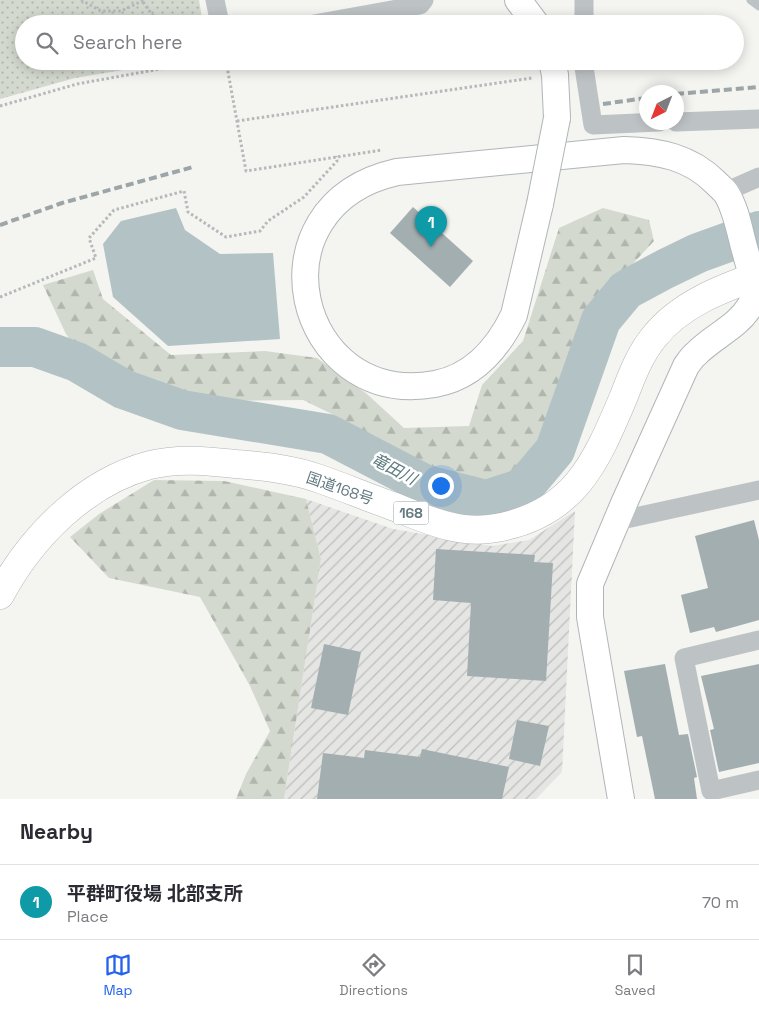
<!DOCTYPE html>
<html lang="en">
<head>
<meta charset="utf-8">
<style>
	body { margin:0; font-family:"Space Grotesk","Noto Sans JP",sans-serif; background:#f7f7f7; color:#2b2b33 }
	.compass { position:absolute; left:639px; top:85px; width:45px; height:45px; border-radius:50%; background:#fff; box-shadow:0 2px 12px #0003; rotate:222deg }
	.you { position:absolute; left:440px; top:485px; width:18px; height:18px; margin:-12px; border:4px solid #fff; border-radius:50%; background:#1a73e8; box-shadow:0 0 0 8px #1a73e833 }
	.badge { display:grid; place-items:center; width:32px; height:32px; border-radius:50%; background:#2563eb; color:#fff; font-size:16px; font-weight:700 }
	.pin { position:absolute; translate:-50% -41px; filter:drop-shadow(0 1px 2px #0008) }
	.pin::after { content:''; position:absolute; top:26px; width:18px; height:15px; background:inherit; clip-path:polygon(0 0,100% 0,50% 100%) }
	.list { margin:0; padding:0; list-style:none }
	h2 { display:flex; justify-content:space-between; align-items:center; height:65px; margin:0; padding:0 20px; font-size:21px }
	h2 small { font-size:16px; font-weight:400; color:#7c7c81 }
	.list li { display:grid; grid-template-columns:32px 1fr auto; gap:15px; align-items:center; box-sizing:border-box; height:75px; padding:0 20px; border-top:1px solid #e1e1e2 }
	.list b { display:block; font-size:19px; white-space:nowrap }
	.list p { margin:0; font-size:16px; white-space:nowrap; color:#7c7c81 }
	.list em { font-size:16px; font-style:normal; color:#7c7c81 }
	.icon { flex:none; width:28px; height:28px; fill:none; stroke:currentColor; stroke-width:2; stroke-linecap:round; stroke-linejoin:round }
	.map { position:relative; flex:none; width:759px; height:799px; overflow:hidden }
	.search { position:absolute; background:#fff; box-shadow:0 2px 12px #0003; left:15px; right:15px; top:15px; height:55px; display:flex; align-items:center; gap:12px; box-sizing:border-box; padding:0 18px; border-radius:28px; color:#7c7c81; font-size:19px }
	.sheet { height:140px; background:#fff }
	nav { display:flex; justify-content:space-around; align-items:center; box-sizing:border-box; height:70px; border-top:1px solid #e1e1e2; background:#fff; font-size:14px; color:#7c7c81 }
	nav a { display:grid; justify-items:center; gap:2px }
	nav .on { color:#2563eb }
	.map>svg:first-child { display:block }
	.industrial { fill:url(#industrial-furrows) }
	.forest { fill:url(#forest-firs) }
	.park { fill:url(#park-dots) }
	.water { fill:#b3c3c5 }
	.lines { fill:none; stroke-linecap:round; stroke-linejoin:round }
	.river { stroke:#b3c3c5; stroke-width:40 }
	.building { fill:#a3aeb1 }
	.secondary-casing { stroke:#afb6b9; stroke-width:28 }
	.highway-casing { stroke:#b0b5b7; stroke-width:29 }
	.path { stroke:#b5b9bb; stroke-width:3; stroke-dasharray:2.5 2.5; stroke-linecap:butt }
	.lane { stroke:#bdc2c4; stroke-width:9 }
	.street { stroke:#bdc2c4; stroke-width:19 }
	.secondary { stroke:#fff; stroke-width:26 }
	.highway { stroke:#fff; stroke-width:28 }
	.rail { stroke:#9ca5a8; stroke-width:4; stroke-dasharray:8 4; stroke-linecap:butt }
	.secondary-bridge-casing { stroke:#afb6b9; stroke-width:28; stroke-linecap:butt }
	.secondary-bridge { stroke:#fff; stroke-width:26 }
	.labels { text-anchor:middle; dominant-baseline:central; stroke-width:5; stroke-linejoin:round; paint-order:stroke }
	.shield { fill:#fff; stroke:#92a1a7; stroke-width:1 }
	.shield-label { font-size:14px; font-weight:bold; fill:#637981 }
	.street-label { font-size:15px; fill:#637981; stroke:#fff }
	.water-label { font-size:16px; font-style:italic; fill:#5e7c7f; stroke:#fff }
</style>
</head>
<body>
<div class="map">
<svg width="759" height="799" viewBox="0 0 759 799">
	<defs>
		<pattern id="industrial-furrows" width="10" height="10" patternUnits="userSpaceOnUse" patternTransform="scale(1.25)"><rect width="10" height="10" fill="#e5e5e3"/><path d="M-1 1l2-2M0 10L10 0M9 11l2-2" fill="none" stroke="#bdbebd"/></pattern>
		<pattern id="forest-firs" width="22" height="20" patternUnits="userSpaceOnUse" patternTransform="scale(1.25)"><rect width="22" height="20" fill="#d4d9cf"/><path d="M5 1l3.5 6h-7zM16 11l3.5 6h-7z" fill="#b0b5ad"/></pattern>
		<pattern id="park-dots" width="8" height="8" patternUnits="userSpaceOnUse" patternTransform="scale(1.25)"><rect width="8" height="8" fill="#d4d9cf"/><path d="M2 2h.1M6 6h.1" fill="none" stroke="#b0b5ad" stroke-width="1.8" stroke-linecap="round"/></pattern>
	</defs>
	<rect width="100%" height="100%" fill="#f4f4f0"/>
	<polygon class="industrial" points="306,499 393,529 492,546 529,540 575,511 562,772 536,799 284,799 321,559"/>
	<g class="forest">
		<polygon points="603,208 649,220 654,241 589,311 547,447 517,480 486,491 431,478 368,447 340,418 303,400 193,401 138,386 83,358 66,334 43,285 93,270 103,299 171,355 265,351 317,358 367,394 404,428 469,426 482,385 523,341 559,228"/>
		<polygon points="154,480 224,481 306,499 321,559 284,799 236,799 246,774 270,731 250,686 200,597 109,578 70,537 99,514"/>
	</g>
	<polygon class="park" points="0,0 199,0 203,24 24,24 24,61 177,61 75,78 0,99"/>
	<polygon class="water" points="176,208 185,230 220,254 273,253 280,339 168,346 113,297 103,244 121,221"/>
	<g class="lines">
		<polyline class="river" points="0,347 35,347 77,362 123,389 182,410 328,434 426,485 486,500 523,488 555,450 601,320 626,290 665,269 698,253 759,231"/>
	</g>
	<g class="building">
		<polygon points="413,207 473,261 450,287 390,233"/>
		<polygon points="754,520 759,540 759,620 716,632 714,627 690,633 681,595 708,588 695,536"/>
		<polygon points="436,549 535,555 534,562 553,563 546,681 467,676 471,603 433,600"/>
		<polygon points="324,644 361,652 348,715 311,708"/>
		<polygon points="665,664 679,735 688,734 697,777 694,778 697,799 655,799 642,736 637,737 624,671"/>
		<polygon points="759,664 759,763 719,772 710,730 714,729 701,676"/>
		<polygon points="517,720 549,726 540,766 509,759"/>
		<polygon points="422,749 509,767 502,799 317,799 323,753 364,758 365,750 420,757"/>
	</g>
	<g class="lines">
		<g class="secondary-casing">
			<g id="secondary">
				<polyline points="518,0 536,24"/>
				<polyline points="552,61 555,75 557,118"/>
				<path d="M540 204 514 315C498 348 473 377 435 384 296 409 247 206 397 172L624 150C659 151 690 157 715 182 719 186 723 189 726 193 737 210 740 235 746 254 750 270 759 291 750 306 738 327 712 337 696 354 692 357 689 362 686 366L625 501 590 584V617L621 799"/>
			</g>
		</g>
		<g class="highway-casing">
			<path id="highway" d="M0 595C31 537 85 482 150 465 178 458 208 461 236 464 263 466 293 469 320 479 345 488 370 498 395 507 428 520 460 535 496 528 575 514 596 462 624 396 632 375 640 354 654 337 680 304 721 289 759 275"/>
		</g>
		<g class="path">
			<polyline points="81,0 101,11 121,11 144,0"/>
			<polyline points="143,2 159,24"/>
			<polyline points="226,61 246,171 382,150"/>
			<polyline points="0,106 77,84 204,61"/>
			<polyline points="237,121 532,78"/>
			<polyline points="0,297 96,258 89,238 114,210 184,191 188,212 226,237 260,231 268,221 304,197 337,161 336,156"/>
		</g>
		<polyline class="lane" points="751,0 759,6"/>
		<g class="street">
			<polyline points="215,0 220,24"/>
			<polyline points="314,24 420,5 424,0"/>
			<polyline points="584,24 584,0"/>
			<polyline points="583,61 593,125 659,122"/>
			<polyline points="676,122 759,119"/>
			<polyline points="725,192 759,177"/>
			<polyline points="617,521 759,490"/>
			<polyline points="759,640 684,658 711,791 759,780"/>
		</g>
		<use href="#secondary" class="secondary"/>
		<use href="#highway" class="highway"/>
		<g class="rail">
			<polyline points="676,94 759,87"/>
			<polyline points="603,104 646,98"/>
			<polyline points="0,225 62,203 193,167"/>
		</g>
		<g class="secondary-bridge-casing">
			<polyline id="secondary-bridge" points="540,204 557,118"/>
		</g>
		<use href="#secondary-bridge" class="secondary-bridge"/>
	</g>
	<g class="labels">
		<rect class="shield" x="393.5" y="501.5" width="35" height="23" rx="4"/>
		<g class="shield-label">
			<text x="411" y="513">168</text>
		</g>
		<g class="street-label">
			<text transform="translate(340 488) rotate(19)">国道168号</text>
		</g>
		<g class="water-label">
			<text transform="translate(394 469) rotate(28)">竜田川</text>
		</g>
	</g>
</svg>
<svg class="compass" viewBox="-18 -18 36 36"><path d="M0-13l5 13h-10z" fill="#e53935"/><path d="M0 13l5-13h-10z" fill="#7c7c81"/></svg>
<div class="you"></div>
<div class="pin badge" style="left:431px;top:247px;background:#0f9aa8">1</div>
<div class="search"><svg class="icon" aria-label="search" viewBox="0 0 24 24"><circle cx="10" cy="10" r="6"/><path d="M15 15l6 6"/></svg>Search here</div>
</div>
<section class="sheet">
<h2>Nearby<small></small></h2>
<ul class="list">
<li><span class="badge" style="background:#0f9aa8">1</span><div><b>平群町役場 北部支所</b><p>Place</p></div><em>70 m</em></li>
</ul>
</section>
<nav>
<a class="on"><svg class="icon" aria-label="map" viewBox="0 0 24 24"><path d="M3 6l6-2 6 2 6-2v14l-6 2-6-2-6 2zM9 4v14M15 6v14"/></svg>Map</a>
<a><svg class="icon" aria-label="directions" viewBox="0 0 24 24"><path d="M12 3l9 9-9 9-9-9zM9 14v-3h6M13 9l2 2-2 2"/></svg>Directions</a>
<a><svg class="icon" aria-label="saved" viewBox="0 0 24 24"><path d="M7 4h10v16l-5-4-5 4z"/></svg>Saved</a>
</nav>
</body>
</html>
